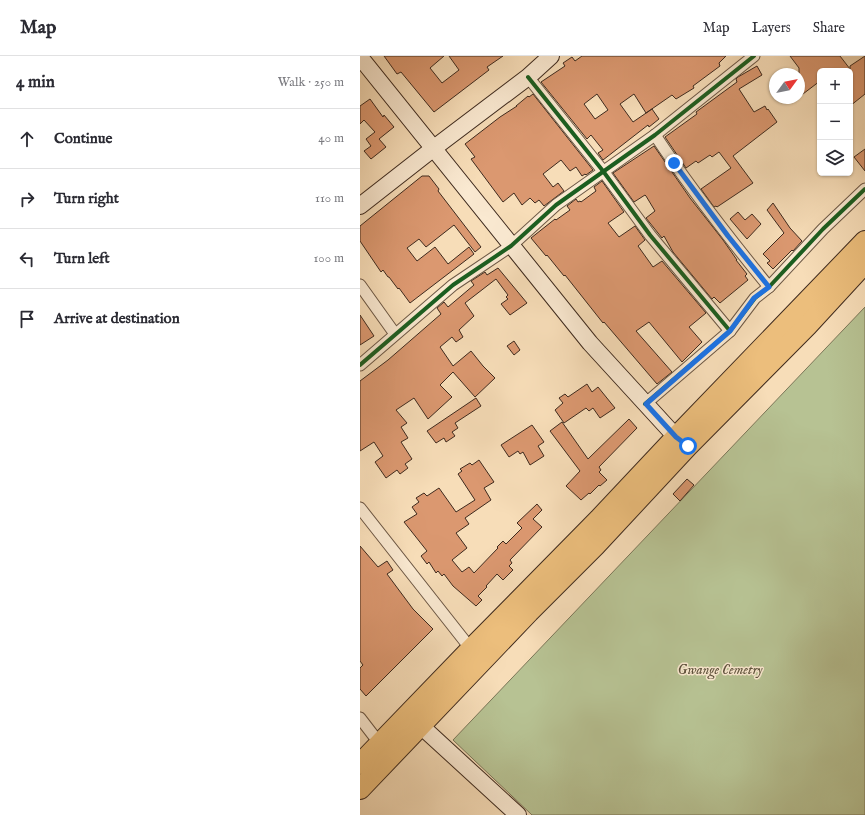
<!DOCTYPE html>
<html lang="en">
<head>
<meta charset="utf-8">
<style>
	body { margin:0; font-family:"IM FELL English",serif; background:#f2f2f3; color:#2b2b33 }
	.controls { position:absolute; right:12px; top:12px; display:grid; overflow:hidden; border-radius:6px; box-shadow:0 1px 3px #0004 }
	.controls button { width:36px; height:36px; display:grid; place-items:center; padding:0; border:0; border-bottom:1px solid #e1e1e2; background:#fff; color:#2b2b33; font:20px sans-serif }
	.compass { position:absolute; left:409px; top:12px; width:36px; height:36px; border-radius:50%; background:#fff; box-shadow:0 1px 3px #0004; rotate:57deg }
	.stop { position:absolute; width:12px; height:12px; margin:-9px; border:3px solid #1a73e8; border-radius:50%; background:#fff }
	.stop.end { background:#1a73e8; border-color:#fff; box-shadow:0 1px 4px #0008 }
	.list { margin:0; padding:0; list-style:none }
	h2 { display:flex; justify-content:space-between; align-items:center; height:52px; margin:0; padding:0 16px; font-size:17px }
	h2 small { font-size:13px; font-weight:400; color:#7c7c81 }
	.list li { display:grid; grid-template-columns:26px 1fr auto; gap:12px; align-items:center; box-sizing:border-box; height:60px; padding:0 16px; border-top:1px solid #e1e1e2 }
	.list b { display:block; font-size:15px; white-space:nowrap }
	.list em { font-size:13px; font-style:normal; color:#7c7c81 }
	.icon { flex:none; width:22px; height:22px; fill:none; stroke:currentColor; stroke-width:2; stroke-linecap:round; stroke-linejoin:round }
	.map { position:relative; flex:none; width:505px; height:759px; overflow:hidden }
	header { display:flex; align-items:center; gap:24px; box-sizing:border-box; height:56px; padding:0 20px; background:#fff; border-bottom:1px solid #e1e1e2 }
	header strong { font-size:19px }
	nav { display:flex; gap:22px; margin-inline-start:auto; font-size:14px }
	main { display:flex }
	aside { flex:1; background:#fff }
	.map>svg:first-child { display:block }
	.green { fill:#b7c293; stroke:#7a7658 }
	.building { fill:#db9870; stroke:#3e2a1e; fill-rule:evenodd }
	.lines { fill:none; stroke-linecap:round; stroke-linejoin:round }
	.street-casing { stroke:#6c5744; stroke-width:13 }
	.secondary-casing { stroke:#3e2a1e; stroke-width:18 }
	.highway-casing { stroke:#3e2a1e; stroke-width:22 }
	.street { stroke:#fae9d1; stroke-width:11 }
	.secondary { stroke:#fae9d1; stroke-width:16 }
	.highway { stroke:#ecbe7c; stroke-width:20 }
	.cycleway-casing { stroke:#fae9d1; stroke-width:6 }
	.cycleway { stroke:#1b5e20; stroke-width:4 }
	.route { stroke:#1a73e8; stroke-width:5 }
	.labels { text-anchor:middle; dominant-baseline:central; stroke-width:3; stroke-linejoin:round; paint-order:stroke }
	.park-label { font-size:14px; font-style:italic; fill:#5c503b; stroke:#fae9d1 }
</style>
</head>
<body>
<header>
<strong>Map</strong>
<nav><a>Map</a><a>Layers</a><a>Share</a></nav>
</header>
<main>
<aside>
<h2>4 min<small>Walk · 250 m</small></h2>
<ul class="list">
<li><svg class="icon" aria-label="ahead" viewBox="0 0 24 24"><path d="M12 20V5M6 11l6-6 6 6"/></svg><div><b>Continue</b></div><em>40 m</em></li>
<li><svg class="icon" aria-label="right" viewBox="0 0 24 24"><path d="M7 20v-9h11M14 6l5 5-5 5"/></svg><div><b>Turn right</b></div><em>110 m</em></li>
<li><svg class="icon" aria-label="left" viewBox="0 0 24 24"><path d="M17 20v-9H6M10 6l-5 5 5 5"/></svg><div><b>Turn left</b></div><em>100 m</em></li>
<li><svg class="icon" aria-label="arrive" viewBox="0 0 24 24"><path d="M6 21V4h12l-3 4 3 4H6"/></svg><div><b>Arrive at destination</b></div></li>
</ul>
</aside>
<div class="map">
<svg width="505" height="759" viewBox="0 0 505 759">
	<rect width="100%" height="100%" fill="#f7ddb8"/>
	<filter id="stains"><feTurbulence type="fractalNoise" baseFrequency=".005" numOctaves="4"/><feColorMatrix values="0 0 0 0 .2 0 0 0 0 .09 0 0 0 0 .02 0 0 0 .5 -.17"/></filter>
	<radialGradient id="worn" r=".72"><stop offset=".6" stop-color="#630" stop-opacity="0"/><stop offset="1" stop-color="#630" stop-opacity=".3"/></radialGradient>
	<polygon class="green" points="505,251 505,759 172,759 93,684"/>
	<g class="building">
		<polygon points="24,0 84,0 70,12 82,27 99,14 89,0 143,0 127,11 129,14 74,56 41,16 37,18"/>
		<path d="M222 0H366L359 7 360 10 333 30 334 32 316 43 312 39 286 57 274 38 260 48 273 66 292 53 299 63 289 71 288 69 243 104 238 97 243 94 231 79 227 83 181 26 205 10 203 7 212 1 215 5ZM237 38 248 54 235 63 224 48Z"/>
		<polygon points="430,0 480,0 490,13 490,10 505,0 505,38 490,50 490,15 460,15 460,25 439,41 439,12"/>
		<polygon points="397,10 402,19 379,33 394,56 405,50 407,54 408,53 417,66 373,100 393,127 357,151 356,150 354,151 341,133 371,112 359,96 352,101 350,99 338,107 336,105 326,112 305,81 337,58 336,56 377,26 376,23 378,21"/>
		<polygon points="173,38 233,114 226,119 225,118 222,120 216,111 210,115 201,104 183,118 193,131 198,127 204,135 184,150 179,144 175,147 170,142 162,149 154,137 143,146 111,103 115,101 105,88 140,61 157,50 156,50 168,40 169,41"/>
		<polygon points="10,43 23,61 24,59 34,71 19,83 26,91 11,103 4,95 11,90 6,83 15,76 4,64 0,68 0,50"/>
		<polygon points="294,90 330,142 363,184 377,204 376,204 387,218 385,220 388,224 360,247 354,241 352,243 313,196 304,180 302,182 286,162 295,155 286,140 285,139 274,146 253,117"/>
		<polygon points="505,93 505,115 494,101"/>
		<polygon points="62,120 69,120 79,133 78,135 121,191 115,196 94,169 66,191 59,183 47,192 57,205 75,191 88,208 109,191 114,198 50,247 39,232 38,233 29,221 28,221 23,214 21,216 0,185 0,170"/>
		<polygon points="242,125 264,156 248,167 259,181 275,170 285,184 278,190 293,211 302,205 346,257 329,271 342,286 322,306 289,266 276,275 312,316 297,328 244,266 243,267 205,219 204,220 187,199 186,200 171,182 195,163 196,164 210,154 207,150 216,143 218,146 220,145 221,146 236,135 234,131"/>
		<polygon points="413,147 430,172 442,185 433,195 432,194 413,213 407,207 410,205 403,198 424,177 407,154"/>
		<polygon points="378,156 385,164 392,158 401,168 387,183 370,163"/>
		<polygon points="138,212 167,247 150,259 141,248 148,243 146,241 148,239 136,223 105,247 114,260 99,274 103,281 96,286 92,281 80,291 93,310 111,295 123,310 135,322 115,341 93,316 80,329 92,341 68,363 54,342 36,354 47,367 41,371 48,382 41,386 52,403 45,408 48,412 40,418 37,414 26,422 15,406 23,400 14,386 0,395 0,325 28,304 81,258 77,252 84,246 88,251 114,229 111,225 125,216 127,219"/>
		<polygon points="0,259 14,280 0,289"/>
		<polygon points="154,285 160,294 154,299 147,290"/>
		<polygon points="227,328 232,336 238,331 255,352 240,362 233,352 229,355 226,352 204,367 195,354 203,347 199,342 205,338 208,341"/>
		<polygon points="116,342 121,350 95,367 98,372 92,376 95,380 86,386 84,382 76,387 67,375"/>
		<polygon points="269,363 277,372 239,411 241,414 239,416 247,424 240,430 239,429 230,438 229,437 221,444 206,430 220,415 190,375 202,366 228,403"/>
		<polygon points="172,369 184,386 178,390 184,400 170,409 163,396 160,398 158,395 149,401 141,389"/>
		<polygon points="119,404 134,426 124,432 131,444 105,462 109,468 96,477 107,492 92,504 102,516 109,511 114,517 138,492 137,491 143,485 146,488 162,472 157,467 177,448 182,454 173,463 182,471 150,504 152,507 149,510 153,514 143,524 137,518 126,530 127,531 118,540 122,544 116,550 93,530 84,518 82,520 78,515 76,517 69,506 67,508 61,500 67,495 44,466 57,458 52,451 59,446 56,442 64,437 67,440 79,432 96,456 115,444 98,418 102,415 100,413 110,407 112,409"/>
		<polygon points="327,423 334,429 320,445 313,438"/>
		<polygon points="0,490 18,511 27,505 33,514 27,518 53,553 73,573 6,640 0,633 0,612 3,609 0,605"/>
	</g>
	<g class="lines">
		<g class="street-casing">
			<g id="street">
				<polyline points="168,21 243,115 290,179 370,275"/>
				<path d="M295 79C330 132 369 182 409 231"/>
				<polyline points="0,229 35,278"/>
				<polyline points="0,309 93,229 151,190 196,149 295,79 394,0"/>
				<polyline points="285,348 370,275 395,242 409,231 463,173 505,133"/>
				<polyline points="0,452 111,593"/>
				<polyline points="0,662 20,688"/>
			</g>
		</g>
		<g class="secondary-casing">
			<g id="secondary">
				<polyline points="0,1 230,287 316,381 325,388"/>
				<polyline points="0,150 74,92 168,21 191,0"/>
				<polyline points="61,670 158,759"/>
			</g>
		</g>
		<g class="highway-casing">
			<g id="highway">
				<polyline points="0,708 111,593 239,463 316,381 505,185"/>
				<polyline points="0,733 169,556 235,490 328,390 447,270 505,207"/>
			</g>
		</g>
		<use href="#street" class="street"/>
		<use href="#secondary" class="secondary"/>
		<use href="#highway" class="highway"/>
		<g class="cycleway-casing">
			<g id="cycleway">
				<polyline points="168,21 243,115 290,179 370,275"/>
				<polyline points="0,309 93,229 151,190 196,149 295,79 394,0"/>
				<polyline points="285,348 370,275 395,242 409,231 463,173 505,133"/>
			</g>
		</g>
		<use href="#cycleway" class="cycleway"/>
	</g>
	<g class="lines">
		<polyline class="route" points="314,107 368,180 409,231 394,242 370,275 286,348 316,381 328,390"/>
	</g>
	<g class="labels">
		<g class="park-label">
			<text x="360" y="614">Gwange Cemetry</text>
		</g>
	</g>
	<rect width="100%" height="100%" filter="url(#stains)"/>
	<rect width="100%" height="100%" fill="url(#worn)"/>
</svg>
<div class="controls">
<button>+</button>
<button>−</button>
<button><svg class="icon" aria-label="layers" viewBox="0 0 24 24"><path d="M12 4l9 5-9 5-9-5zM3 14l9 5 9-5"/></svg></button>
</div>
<svg class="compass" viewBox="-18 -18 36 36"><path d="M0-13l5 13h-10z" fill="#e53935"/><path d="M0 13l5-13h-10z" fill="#7c7c81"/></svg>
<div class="stop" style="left:328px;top:390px"></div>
<div class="stop end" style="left:314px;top:107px"></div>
</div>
</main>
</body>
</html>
